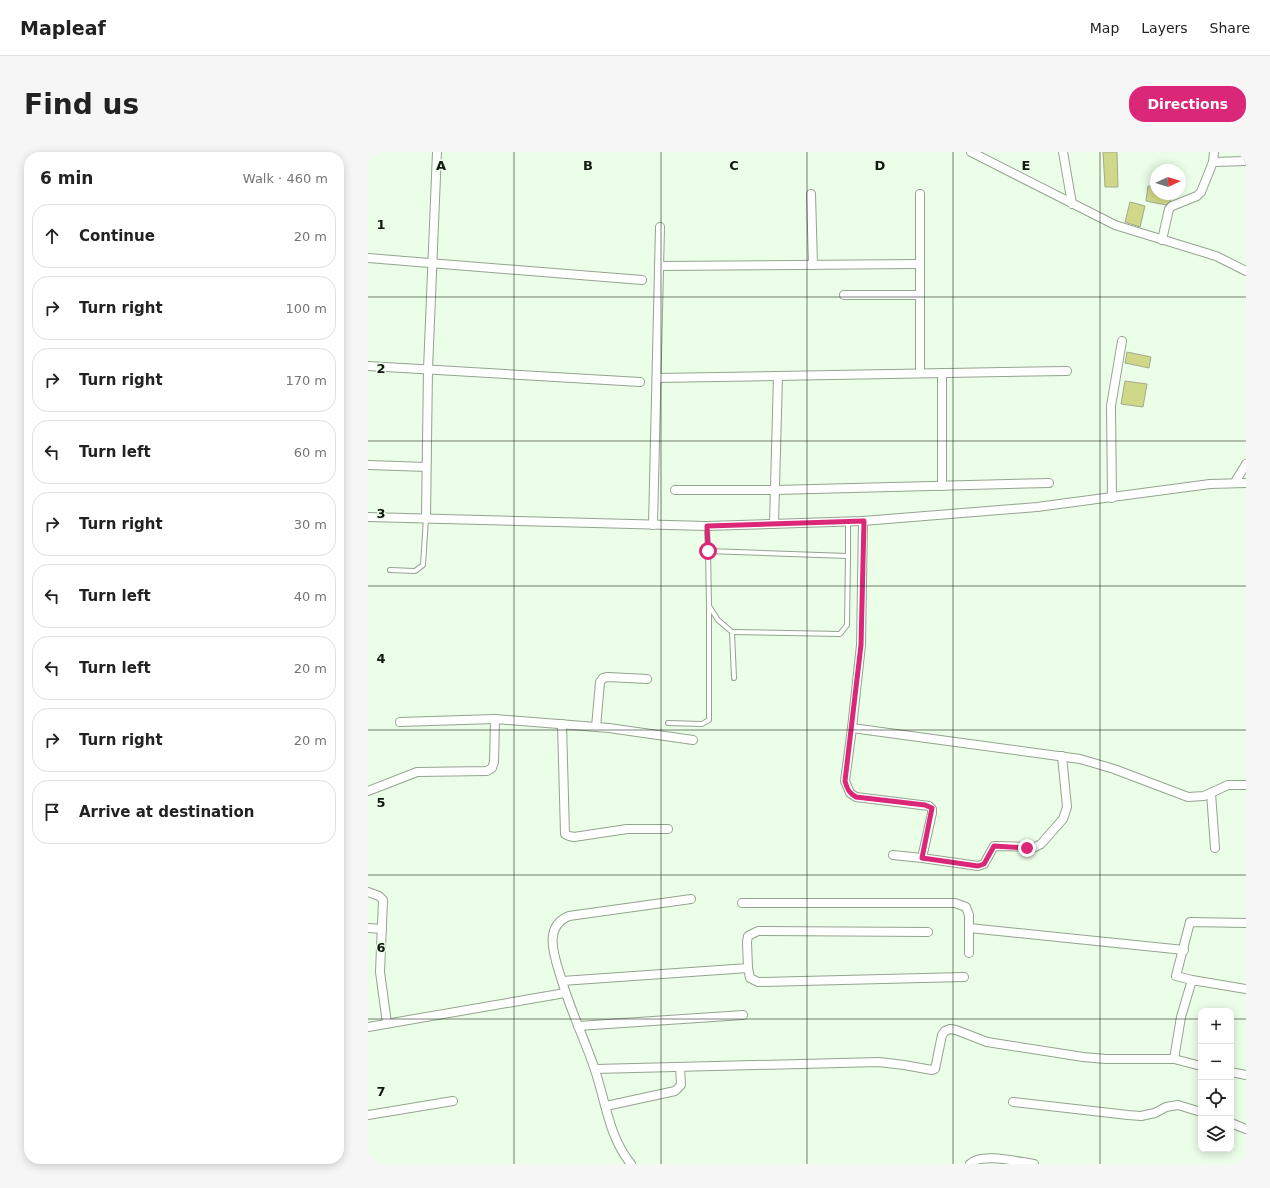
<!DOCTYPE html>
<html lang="en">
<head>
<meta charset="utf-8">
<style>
	body { margin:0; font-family:"DejaVu Sans",sans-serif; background:#f6f6f6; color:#222 }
	.controls { position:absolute; right:12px; bottom:12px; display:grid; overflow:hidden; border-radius:8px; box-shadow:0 2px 10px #0003 }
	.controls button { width:36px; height:36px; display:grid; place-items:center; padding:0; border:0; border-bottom:1px solid #e0e0e0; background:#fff; color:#222; font:20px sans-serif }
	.compass { position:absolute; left:782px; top:12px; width:36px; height:36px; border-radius:50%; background:#fff; box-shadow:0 2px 10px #0003; rotate:86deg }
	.stop { position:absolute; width:12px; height:12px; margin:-9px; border:3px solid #db2777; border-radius:50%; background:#fff }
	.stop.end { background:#db2777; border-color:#fff; box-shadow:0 1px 4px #0008 }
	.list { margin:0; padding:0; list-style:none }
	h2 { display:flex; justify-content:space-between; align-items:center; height:52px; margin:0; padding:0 16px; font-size:17px }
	h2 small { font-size:13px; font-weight:400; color:#767676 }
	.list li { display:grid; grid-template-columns:26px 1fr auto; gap:12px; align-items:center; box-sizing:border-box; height:64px; margin:0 8px 8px; padding:0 8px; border:1px solid #e0e0e0; border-radius:16px }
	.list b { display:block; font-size:15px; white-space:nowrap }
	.list em { font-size:13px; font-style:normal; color:#767676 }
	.icon { flex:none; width:22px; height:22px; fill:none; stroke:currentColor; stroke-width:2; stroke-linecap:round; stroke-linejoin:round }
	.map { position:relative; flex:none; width:878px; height:1012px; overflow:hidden; border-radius:16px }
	header { display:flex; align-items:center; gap:24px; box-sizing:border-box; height:56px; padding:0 20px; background:#fff; border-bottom:1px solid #e0e0e0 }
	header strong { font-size:19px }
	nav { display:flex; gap:22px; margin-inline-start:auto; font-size:14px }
	.intro { display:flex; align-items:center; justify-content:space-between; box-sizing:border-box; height:96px; padding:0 24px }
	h1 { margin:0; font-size:28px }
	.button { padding:10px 18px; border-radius:16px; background:#db2777; color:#fff; font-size:14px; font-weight:700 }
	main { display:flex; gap:24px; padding:0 24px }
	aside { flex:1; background:#fff; border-radius:16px; box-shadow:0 2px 10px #0003 }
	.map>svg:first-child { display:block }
	.building { fill:#cfd888; stroke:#a4a88e }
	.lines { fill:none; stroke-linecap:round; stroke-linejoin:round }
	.service-casing { stroke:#93a48f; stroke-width:6 }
	.minor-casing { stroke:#93a48f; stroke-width:10 }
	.service { stroke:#fff; stroke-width:4 }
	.minor { stroke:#fff; stroke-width:8 }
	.route { stroke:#db2777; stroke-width:5 }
	.grid { fill:none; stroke:#10170f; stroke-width:1; stroke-opacity:0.55 }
	.grid-label { font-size:13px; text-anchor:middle; font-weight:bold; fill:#10170f; stroke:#ebfee7; stroke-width:3; stroke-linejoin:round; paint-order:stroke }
</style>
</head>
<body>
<header>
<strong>Mapleaf</strong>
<nav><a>Map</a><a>Layers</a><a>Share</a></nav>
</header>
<div class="intro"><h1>Find us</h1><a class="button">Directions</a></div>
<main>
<aside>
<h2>6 min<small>Walk · 460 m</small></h2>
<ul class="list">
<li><svg class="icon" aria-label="ahead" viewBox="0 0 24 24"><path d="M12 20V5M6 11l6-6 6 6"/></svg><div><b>Continue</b></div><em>20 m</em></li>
<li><svg class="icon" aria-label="right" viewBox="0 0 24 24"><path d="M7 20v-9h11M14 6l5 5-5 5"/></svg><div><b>Turn right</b></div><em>100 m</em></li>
<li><svg class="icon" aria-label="right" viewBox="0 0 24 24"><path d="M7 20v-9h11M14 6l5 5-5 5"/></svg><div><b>Turn right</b></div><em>170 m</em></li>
<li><svg class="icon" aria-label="left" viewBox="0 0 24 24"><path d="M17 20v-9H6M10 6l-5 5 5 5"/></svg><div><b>Turn left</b></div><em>60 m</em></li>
<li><svg class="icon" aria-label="right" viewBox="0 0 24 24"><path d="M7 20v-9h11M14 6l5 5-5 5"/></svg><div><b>Turn right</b></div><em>30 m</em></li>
<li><svg class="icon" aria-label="left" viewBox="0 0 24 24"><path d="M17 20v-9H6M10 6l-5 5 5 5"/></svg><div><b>Turn left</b></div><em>40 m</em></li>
<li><svg class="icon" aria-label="left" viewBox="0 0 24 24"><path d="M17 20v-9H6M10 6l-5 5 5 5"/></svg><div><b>Turn left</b></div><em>20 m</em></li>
<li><svg class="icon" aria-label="right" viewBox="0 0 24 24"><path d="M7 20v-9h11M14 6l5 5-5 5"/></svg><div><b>Turn right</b></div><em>20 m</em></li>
<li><svg class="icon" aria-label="arrive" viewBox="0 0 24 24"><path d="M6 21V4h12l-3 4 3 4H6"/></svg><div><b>Arrive at destination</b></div></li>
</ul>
</aside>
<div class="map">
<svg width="878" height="1012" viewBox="0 0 878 1012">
	<rect width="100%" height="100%" fill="#ebfee7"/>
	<g class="building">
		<polygon points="735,0 749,0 750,35 737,35"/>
		<polygon points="780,34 788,35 788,42 804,42 803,48 798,53 778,49"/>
		<polygon points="762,50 777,54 772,75 757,70"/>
		<polygon points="759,200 783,205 781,216 757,211"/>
		<polygon points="757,229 779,232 775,255 753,252"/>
	</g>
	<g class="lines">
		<g class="service-casing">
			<g id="service">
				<polyline points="339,374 340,399 480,404 480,370"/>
				<polyline points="340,399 341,454 350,468 364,480 366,526"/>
				<polyline points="22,418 47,419 55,413 58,366"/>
				<polyline points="364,480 472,482 479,473 480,404"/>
				<polyline points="300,571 334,572 341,568 341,454"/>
			</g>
		</g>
		<g class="minor-casing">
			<g id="minor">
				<polyline points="603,0 747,73 848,104 878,119"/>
				<polyline points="695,0 704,52"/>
				<polyline points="845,10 878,9"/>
				<polyline points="443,42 445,113"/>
				<polyline points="794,88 801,57 804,54 829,44 833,40 845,10 846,0"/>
				<polyline points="0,106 274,128"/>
				<polyline points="291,114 552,112"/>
				<polyline points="476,143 552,143"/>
				<polyline points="0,214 272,230"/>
				<polyline points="552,221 552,42"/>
				<polyline points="289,226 699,219"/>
				<polyline points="1,313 58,315"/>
				<polyline points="867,330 878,312"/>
				<polyline points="574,334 574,221"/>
				<polyline points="307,338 407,338 681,331"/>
				<polyline points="744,346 743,254 754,189"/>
				<polyline points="0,365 339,374 495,369 669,355 842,332 878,331"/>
				<polyline points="58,366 60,217 69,0"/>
				<polyline points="495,369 493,493 484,576 712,607 746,617 820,645 836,644 860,633 878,633"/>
				<polyline points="406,372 410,224"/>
				<polyline points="285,373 292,75"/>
				<polyline points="32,570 127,567"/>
				<polyline points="194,572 197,682 201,684 206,685 259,677 300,677"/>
				<polyline points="228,575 232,530 235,526 240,525 279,527"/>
				<polyline points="484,576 477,629 482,641 488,645 561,654 564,657 564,661 554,706 610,714 616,712 626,694 667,695 673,692 695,667 699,655 694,604"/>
				<polyline points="0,639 49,620 119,619 124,616 126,610 127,567 241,576 325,588"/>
				<polyline points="843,641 847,696"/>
				<polyline points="525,703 554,706"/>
				<polyline points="0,740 11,744 15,748 12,820 19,871"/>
				<polyline points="374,751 587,751 598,755 601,763 601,776 816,798"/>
				<polyline points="878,771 822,770 808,824 824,828 878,837"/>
				<polyline points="0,776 14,777"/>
				<polyline points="601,801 601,776"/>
				<polyline points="380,816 382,826 390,830 596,825"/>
				<path d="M194 829C188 809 173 775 201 764L323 747"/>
				<polyline points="210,874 375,863"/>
				<polyline points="0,875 197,841"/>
				<polyline points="806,907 813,865 824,828"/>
				<polyline points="227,917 511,910 536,913 564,918 567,917 574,883 577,879 582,877 588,878 619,890 715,905 738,907 806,907 833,914"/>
				<polyline points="863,920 878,923"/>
				<polyline points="645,950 760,963 773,964 787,961 798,955 810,953 833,960"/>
				<polyline points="238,954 307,939 313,933 312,915"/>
				<polyline points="0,963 85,949"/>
				<polyline points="863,971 878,977"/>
				<path d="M263 1012C241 985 238 951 227 918 217 888 203 860 194 829L380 816 379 790 380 784 390 779 560 780"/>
				<path d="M602 1012C613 1000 651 1010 666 1012"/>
			</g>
		</g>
		<use href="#service" class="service"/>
		<use href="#minor" class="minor"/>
	</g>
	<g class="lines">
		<path class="route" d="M340 399 339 374 496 369 493 493 477 629C479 637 481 641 488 645L557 653 564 656 554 706 610 714 616 712 626 694 659 696"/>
	</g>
	<path class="grid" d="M146 0V1012M293 0V1012M439 0V1012M585 0V1012M732 0V1012M0 145H878M0 289H878M0 434H878M0 578H878M0 723H878M0 867H833M863 867H878"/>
	<g class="grid-label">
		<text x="73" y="18">A</text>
		<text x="220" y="18">B</text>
		<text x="366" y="18">C</text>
		<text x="512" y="18">D</text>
		<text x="658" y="18">E</text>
		<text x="13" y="77">1</text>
		<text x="13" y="221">2</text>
		<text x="13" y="366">3</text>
		<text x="13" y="511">4</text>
		<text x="13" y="655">5</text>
		<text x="13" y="800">6</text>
		<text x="13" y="944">7</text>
	</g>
</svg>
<div class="controls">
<button>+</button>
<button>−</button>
<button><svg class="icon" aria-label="locate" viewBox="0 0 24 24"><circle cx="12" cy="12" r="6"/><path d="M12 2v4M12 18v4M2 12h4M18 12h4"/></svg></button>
<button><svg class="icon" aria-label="layers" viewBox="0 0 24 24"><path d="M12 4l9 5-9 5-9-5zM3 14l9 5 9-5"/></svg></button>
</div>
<svg class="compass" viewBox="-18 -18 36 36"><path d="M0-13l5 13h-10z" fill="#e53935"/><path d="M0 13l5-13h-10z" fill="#767676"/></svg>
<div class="stop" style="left:340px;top:399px"></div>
<div class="stop end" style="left:659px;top:696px"></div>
</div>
</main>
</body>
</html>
